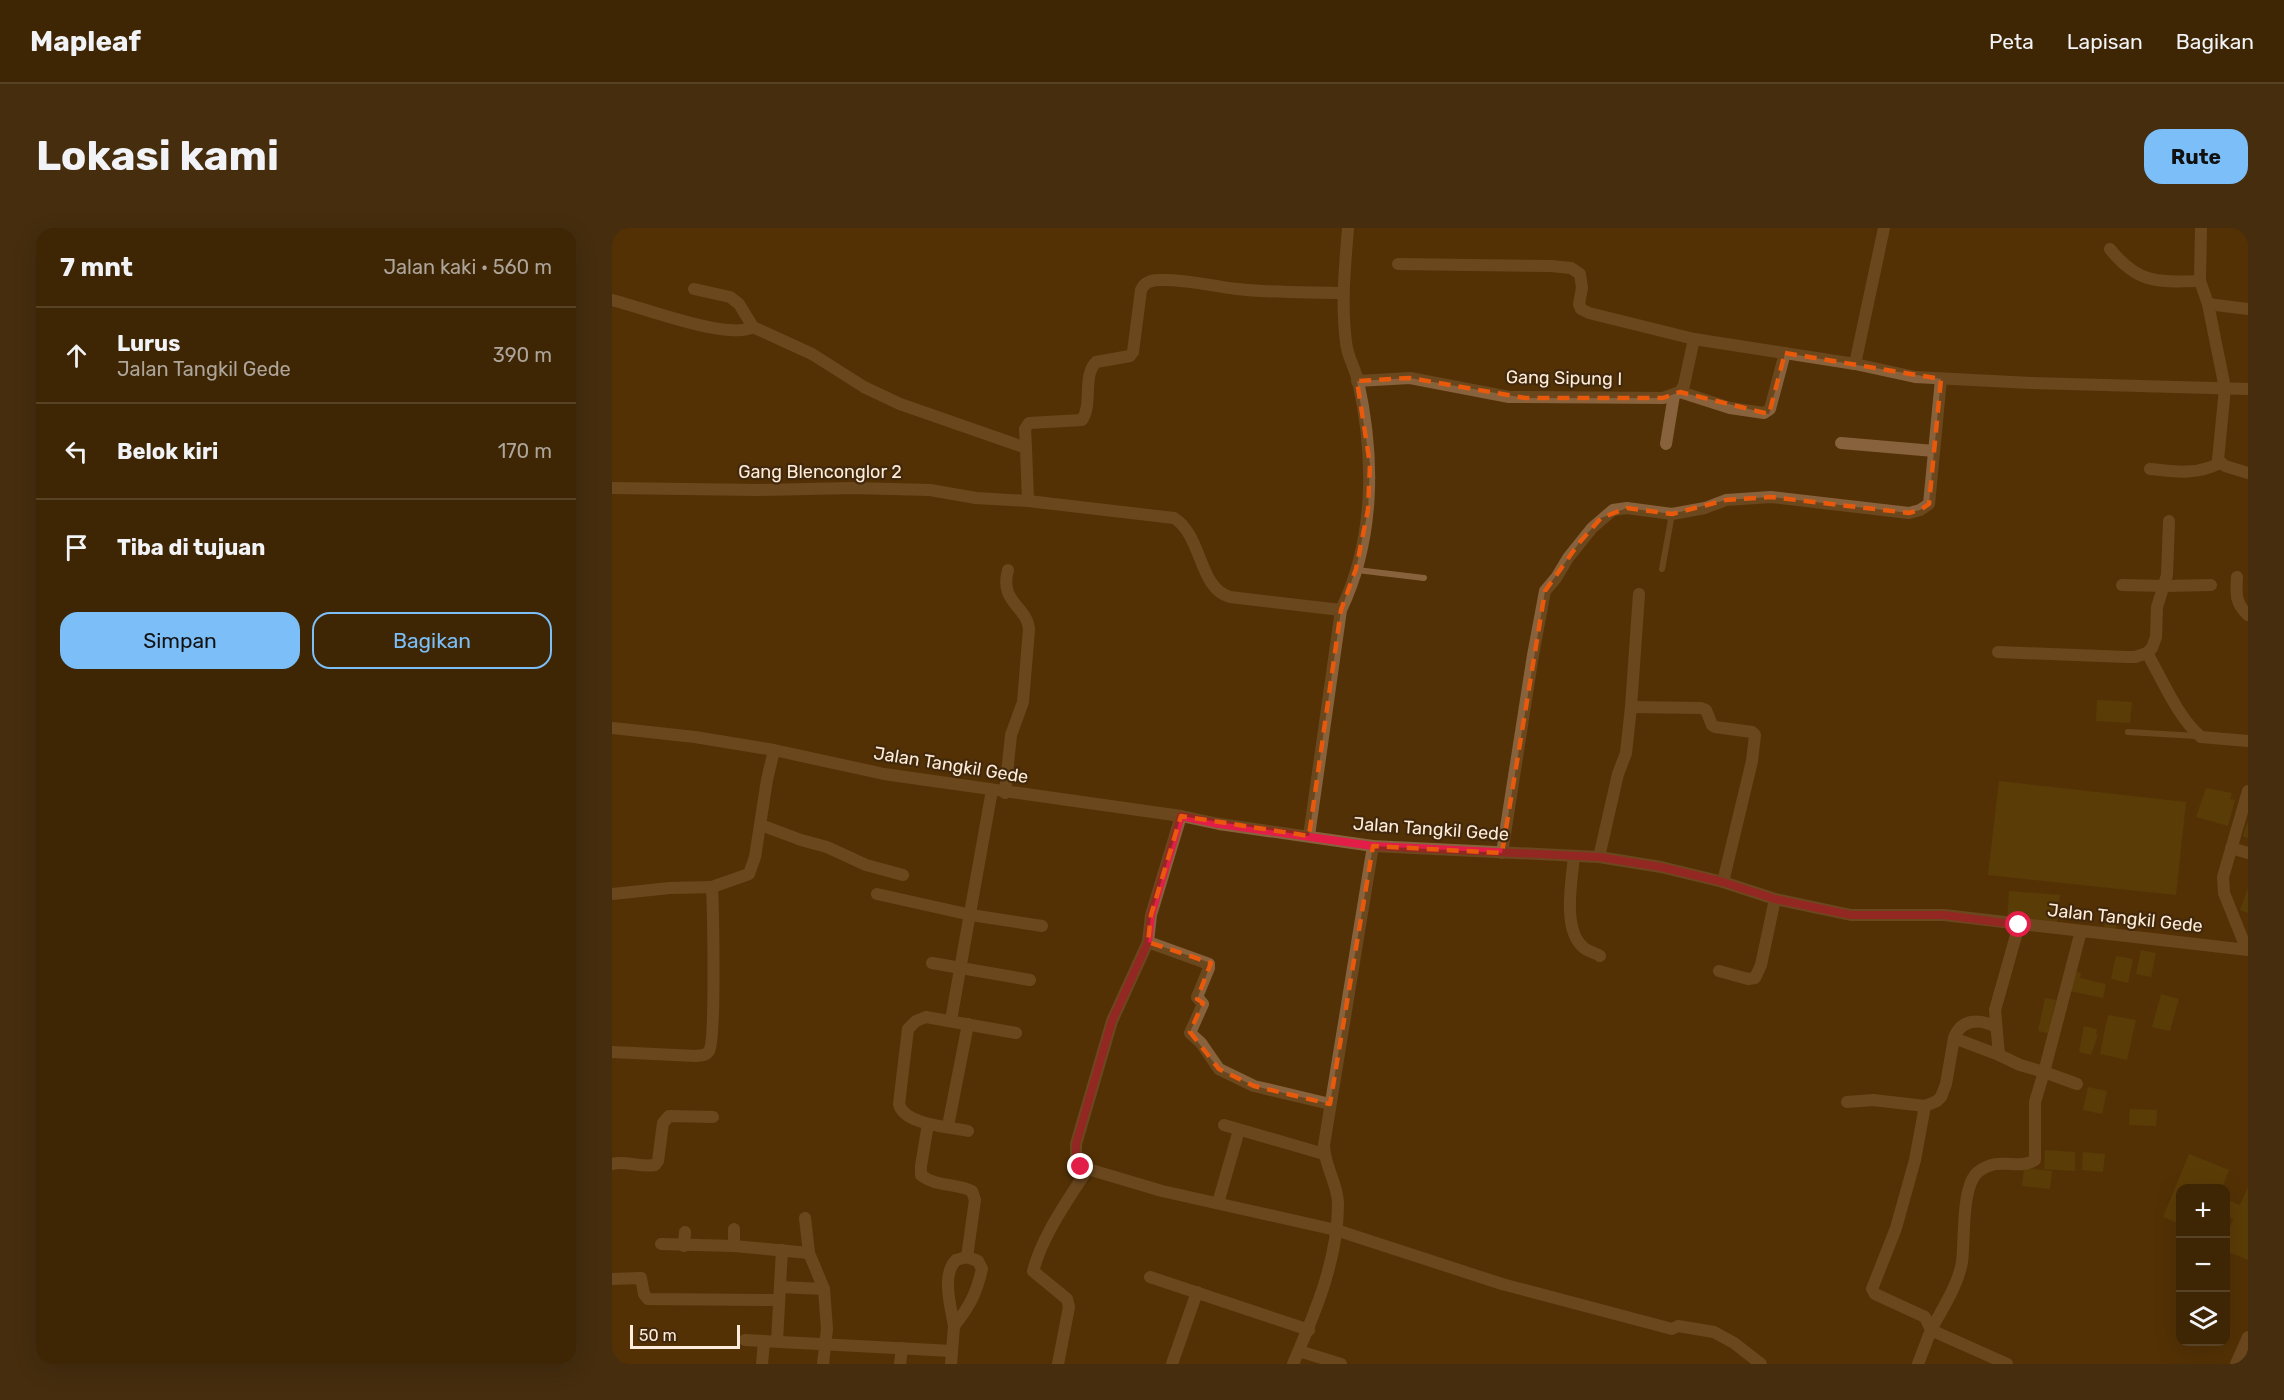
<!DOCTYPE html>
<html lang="id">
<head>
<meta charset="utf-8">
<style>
	body { margin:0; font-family:Rubik,sans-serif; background:#452d0e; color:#f1f3f6 }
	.controls { position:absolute; right:18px; bottom:18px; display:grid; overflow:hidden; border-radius:12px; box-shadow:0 6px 24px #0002 }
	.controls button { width:54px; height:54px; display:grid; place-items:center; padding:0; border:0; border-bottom:2px solid #574226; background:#3e2504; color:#f1f3f6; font:30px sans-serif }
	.scale { position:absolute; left:18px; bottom:15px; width:110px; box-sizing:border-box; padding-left:6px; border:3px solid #fdecdb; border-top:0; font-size:16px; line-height:21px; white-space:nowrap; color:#fdecdb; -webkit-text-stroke:4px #43290b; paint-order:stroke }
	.stop { position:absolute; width:18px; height:18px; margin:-14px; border:4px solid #e11d48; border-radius:50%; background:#fff }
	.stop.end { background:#e11d48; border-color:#fff; box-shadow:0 2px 6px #0008 }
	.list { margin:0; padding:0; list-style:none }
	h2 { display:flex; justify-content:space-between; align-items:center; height:78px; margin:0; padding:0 24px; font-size:26px }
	h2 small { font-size:20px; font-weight:400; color:#ada59a }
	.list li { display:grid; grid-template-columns:39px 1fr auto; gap:18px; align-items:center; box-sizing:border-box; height:96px; padding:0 24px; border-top:2px solid #574226 }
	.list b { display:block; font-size:22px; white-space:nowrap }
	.list p { margin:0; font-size:20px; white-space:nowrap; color:#ada59a }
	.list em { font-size:20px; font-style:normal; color:#ada59a }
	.actions { display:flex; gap:12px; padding:18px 24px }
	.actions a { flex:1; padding:14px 0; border:2px solid #7bbef8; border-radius:18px; text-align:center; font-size:21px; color:#7bbef8 }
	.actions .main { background:#7bbef8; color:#111 }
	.icon { flex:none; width:33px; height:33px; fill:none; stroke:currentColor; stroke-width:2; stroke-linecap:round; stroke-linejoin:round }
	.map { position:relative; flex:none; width:1636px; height:1136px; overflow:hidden; border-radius:18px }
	header { display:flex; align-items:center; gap:36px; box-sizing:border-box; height:84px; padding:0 30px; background:#3e2504; border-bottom:2px solid #574226 }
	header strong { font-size:28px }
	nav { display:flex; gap:33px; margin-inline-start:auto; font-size:21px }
	.intro { display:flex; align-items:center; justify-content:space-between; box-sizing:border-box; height:144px; padding:0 36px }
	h1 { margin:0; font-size:42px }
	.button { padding:15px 27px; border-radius:18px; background:#7bbef8; color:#111; font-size:21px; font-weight:700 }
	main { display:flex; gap:36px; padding:0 36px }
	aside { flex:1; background:#3e2504; border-radius:18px; box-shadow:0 6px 24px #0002 }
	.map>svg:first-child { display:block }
	.building { fill:#624908 }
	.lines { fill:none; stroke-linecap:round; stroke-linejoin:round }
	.service { stroke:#88623c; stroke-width:6 }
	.minor { stroke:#88623c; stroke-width:12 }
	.route { stroke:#e11d48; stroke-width:8 }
	.marked { fill:none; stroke:#e8590c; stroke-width:4.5; stroke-dasharray:12 8; stroke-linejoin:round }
	.labels { text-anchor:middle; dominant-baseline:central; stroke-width:4.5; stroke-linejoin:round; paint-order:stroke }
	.street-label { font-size:18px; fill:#fdecdb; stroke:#43290b }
</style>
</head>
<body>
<header>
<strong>Mapleaf</strong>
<nav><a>Peta</a><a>Lapisan</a><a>Bagikan</a></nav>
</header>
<div class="intro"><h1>Lokasi kami</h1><a class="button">Rute</a></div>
<main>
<aside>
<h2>7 mnt<small>Jalan kaki · 560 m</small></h2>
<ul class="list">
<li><svg class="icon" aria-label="ahead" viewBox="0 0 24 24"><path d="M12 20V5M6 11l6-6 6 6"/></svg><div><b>Lurus</b><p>Jalan Tangkil Gede</p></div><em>390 m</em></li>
<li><svg class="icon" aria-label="left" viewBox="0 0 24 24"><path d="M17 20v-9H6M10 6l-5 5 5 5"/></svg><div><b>Belok kiri</b></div><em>170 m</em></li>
<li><svg class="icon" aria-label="arrive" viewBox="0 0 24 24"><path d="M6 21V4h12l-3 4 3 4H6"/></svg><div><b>Tiba di tujuan</b></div></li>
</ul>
<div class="actions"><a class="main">Simpan</a><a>Bagikan</a></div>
</aside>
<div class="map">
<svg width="1636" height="1136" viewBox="0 0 1636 1136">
	<rect width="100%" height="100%" fill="#533106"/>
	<g class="building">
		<polygon points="1485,472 1520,474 1518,495 1484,493"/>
		<polygon points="1387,553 1574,574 1564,667 1376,647"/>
		<polygon points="1594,560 1620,565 1618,571 1623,572 1616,598 1584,589"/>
		<polygon points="1635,595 1636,595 1636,610 1631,608"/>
		<polygon points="1636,660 1636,685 1628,682"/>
		<polygon points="1397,663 1448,667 1445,696 1395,692"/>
		<polygon points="1493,693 1504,694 1504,704 1492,703"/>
		<polygon points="1529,722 1544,725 1539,749 1524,746"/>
		<polygon points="1504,728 1521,731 1516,755 1499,751"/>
		<polygon points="1462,743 1469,745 1468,750 1494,756 1491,770 1458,763"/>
		<polygon points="1549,766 1567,771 1558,803 1540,799"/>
		<polygon points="1433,770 1444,772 1436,805 1426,803"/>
		<polygon points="1496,787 1524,792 1515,832 1488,826"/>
		<polygon points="1472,798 1485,801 1484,807 1486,807 1479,827 1467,824"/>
		<polygon points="1476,859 1495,863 1490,886 1471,882"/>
		<polygon points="1518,881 1545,882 1544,898 1517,897"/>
		<polygon points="1433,922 1463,924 1463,943 1432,941"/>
		<polygon points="1471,924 1493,926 1491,944 1470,942"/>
		<polygon points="1577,926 1617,942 1610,960 1568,960 1568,996 1551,989"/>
		<polygon points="1412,940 1440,943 1438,961 1410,958"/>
		<polygon points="1636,959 1636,1032 1614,1023 1614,1010 1621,991 1614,988 1614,971 1628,977"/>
	</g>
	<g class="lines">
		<g class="service">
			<polyline points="1050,341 1060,286"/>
			<polyline points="745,342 812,350"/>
			<polyline points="1516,504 1585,508"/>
		</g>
		<g class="minor">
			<polyline points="1589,0 1588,53 1596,76 1613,160 1606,232 1613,238 1636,245"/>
			<path d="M1498 21C1526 56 1545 54 1588 53"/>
			<polyline points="786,36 939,38 959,40 968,46 970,60 967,76 969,81 977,85 1082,111 1243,136 1303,149 1419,155 1636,161"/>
			<polyline points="82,61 118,69 127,76 141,99 200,126 252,159 288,176 414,220 416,273"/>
			<path d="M0 72C30 79 116 113 141 99"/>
			<polyline points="1596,76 1636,81"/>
			<polyline points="1243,136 1272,0"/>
			<polyline points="745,153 798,150 897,169 1051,170 1068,164 1072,157 1082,111"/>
			<polyline points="1068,164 1118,180 1152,185 1158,181 1173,125"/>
			<polyline points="1229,215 1322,223"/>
			<polyline points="1054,216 1062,167"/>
			<path d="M414 220 413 201 417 195 470 192C481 176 470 149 484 134L518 128 521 124 529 62C532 55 539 52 547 52 574 51 599 58 625 61 660 65 696 64 731 65"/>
			<path d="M1538 241C1564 244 1585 247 1608 235"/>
			<path d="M0 260 146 262 240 260 318 262 364 270 416 273 562 290C591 308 586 360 618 369L729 382"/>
			<path d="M1625 349C1624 366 1623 375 1636 387"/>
			<polyline points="1510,357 1553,358 1599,357"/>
			<path d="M1386 424 1514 429H1523L1535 425C1550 451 1566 490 1589 509L1636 513"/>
			<polyline points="1535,425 1540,420 1544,409 1545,379 1555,347 1557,293"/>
			<polyline points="1019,479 1089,480 1094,482 1100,497 1103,499 1140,504 1143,507 1140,533 1111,654"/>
			<polyline points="0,500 83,509 162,522 272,546 569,588 607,596 761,618 987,629 1049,639 1111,654 1163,671 1239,687 1332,687 1636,722"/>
			<path d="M393 565 399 507 411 474 417 401C415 378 387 375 396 342"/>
			<polyline points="569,588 539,687 536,714 597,736 597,740 585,769 591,776 578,805 589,815 607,841 642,858 718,876"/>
			<polyline points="149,597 189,612 215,619 254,637 291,647"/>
			<path d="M697 608 729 382C763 311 763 229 746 153 743 140 735 128 734 114 729 76 733 38 736 0"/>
			<polyline points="1619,620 1636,625"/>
			<polyline points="890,625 921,427 933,363 944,350 956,330 980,300 1001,282 1015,280 1060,286 1093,280 1114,272 1159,269 1297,285 1308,282 1317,276 1329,151"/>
			<path d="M962 628C960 652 950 701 971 719 975 723 983 725 988 728"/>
			<polyline points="987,629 1006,546 1014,525 1019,479 1027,366"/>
			<polyline points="0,666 58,660 100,659"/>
			<polyline points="265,666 359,687 430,698"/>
			<polyline points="536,714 500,793 464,916 464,932 469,939 550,963 724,1002 890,1056 1060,1101 1066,1098 1102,1104 1122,1115 1149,1136"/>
			<polyline points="1635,722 1612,665 1611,649 1636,563"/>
			<polyline points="320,735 418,752"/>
			<polyline points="1107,743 1136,751 1143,750 1149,737 1163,671"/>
			<polyline points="339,792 380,562"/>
			<path d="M1342 810C1349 791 1367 790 1384 799"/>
			<path d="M0 824 84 828C89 827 94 828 97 823 104 813 101 680 100 659L137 646 143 629 155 552 162 522"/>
			<polyline points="1465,856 1432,844 1469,703"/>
			<polyline points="1235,874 1261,872 1313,878 1325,873 1329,869 1334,856 1342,810 1387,827"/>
			<path d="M316 896 309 938V947C323 959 345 955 360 963L363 972 355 1029"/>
			<polyline points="612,897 712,926"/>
			<polyline points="336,898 356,796"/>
			<path d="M356 903C338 899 292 897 287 876L296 801 304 793 314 789 404 805"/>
			<path d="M0 936C14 932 28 940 43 937L46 933 51 895 57 888 101 889"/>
			<polyline points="606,975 627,902"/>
			<polyline points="193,990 197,1025 212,1061 215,1101 211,1136"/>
			<polyline points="49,1016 122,1018 197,1025"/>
			<polyline points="72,1018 73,1004"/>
			<polyline points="122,1018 122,1001"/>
			<path d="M355 1029 366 1033 370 1041C364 1066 358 1078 342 1098 339 1079 329 1047 344 1032Z"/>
			<polyline points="538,1049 697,1102"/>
			<polyline points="0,1051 29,1050 32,1066 36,1071 166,1072"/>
			<polyline points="168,1059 212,1061"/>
			<polyline points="133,1112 340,1123"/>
			<polyline points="165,1113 170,1022"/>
			<polyline points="687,1123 729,1136"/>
			<polyline points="150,1136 152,1113"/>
			<polyline points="288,1136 290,1120"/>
			<polyline points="339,1136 342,1098"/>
			<path d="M446 1136 457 1079 455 1071 421 1043C431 1006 455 974 475 942"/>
			<polyline points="560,1136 585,1064"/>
			<path d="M681 1136C703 1085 726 1032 726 976 726 955 712 938 712 917L761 618"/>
			<polyline points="1306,1136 1319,1102 1313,1089 1263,1066 1260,1061 1284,1000 1303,932 1313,878"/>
			<path d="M1395 1136 1319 1102C1330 1081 1346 1058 1350 1034 1353 1012 1349 958 1366 944 1388 927 1405 943 1423 932V874L1432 844 1408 837 1387 827 1383 782 1407 697"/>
			<polyline points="1624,1136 1636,1109"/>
		</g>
	</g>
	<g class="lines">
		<polyline class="route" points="469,939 464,932 464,916 500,793 536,714 539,687 569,588 607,596 761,618 987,629 1049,639 1111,654 1163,671 1239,687 1332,687 1407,697"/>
	</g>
	<path d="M0 0H1636V1136H0ZM1173 125 1329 151 1317 276 1308 282 1297 285 1159 269 1114 272 1060 286 1015 280 989 290 967 315 933 363 890 625 761 618 718 876 642 858 607 841 578 804 591 775 585 771 599 735 536 714 539 687 569 588 697 608 729 382 744 341 756 282 758 236 745 153 798 150 913 170H1051L1068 164 1157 186Z" fill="#533106" fill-opacity=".55" fill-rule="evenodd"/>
	<path class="marked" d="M1173 125 1329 151 1317 276 1308 282 1297 285 1159 269 1114 272 1060 286 1015 280 989 290 967 315 933 363 890 625 761 618 718 876 642 858 607 841 578 804 591 775 585 771 599 735 536 714 539 687 569 588 697 608 729 382 744 341 756 282 758 236 745 153 798 150 913 170H1051L1068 164 1157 186Z"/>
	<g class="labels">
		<g class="street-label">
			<text transform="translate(952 150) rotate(1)">Gang Sipung I</text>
			<text x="208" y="244">Gang Blenconglor 2</text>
			<text transform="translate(339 537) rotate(9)">Jalan Tangkil Gede</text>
			<text transform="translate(819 601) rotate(4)">Jalan Tangkil Gede</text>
			<text transform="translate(1513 690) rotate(6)">Jalan Tangkil Gede</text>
		</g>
	</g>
</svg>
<div class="controls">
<button>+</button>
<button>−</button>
<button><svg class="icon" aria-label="layers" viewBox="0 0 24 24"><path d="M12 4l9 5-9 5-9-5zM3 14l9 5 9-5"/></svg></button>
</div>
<div class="scale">50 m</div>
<div class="stop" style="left:1407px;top:697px"></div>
<div class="stop end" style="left:469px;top:939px"></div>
</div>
</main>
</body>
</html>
